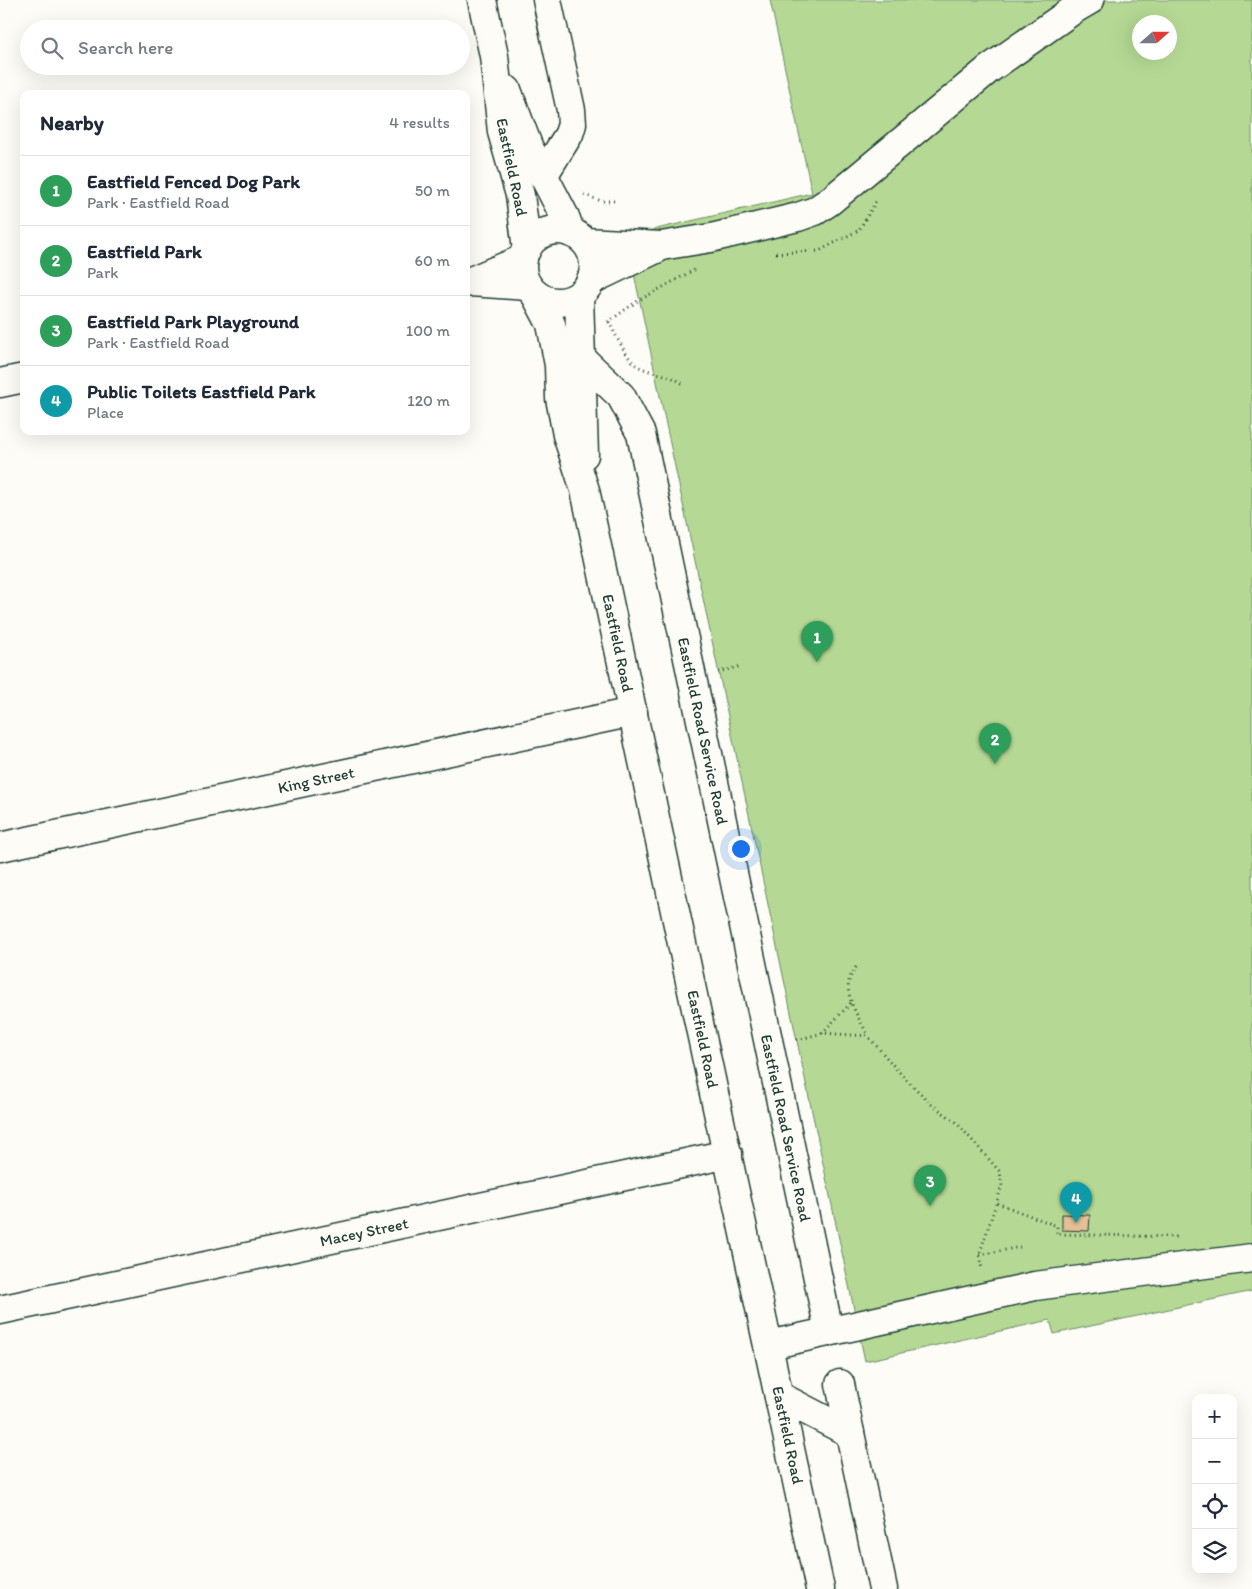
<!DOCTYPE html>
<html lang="en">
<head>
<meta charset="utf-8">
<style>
	body { margin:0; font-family:Itim,sans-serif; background:#f2f2f3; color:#1f2937 }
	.controls { position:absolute; right:15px; bottom:15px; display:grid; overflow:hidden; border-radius:10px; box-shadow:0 5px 20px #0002 }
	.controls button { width:45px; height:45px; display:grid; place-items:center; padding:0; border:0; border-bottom:1px solid #e0e1e3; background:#fff; color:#1f2937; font:25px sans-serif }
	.compass { position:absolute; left:1132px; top:15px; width:45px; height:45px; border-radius:50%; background:#fff; box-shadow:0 5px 20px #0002; rotate:69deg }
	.you { position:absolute; left:740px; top:848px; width:18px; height:18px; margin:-12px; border:4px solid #fff; border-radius:50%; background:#1a73e8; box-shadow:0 0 0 8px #1a73e833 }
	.badge { display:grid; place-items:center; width:32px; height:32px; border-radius:50%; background:#7c3aed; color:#fff; font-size:16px; font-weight:700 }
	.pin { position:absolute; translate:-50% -41px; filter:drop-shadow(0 1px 2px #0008) }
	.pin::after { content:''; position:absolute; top:26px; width:18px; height:15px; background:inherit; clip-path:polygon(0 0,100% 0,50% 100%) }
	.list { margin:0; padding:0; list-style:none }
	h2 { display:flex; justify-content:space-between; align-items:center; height:65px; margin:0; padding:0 20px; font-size:21px }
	h2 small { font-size:16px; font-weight:400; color:#747a83 }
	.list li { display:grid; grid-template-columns:32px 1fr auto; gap:15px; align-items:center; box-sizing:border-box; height:70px; padding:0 20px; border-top:1px solid #e0e1e3 }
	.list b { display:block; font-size:19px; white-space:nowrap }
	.list p { margin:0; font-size:16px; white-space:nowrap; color:#747a83 }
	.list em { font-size:16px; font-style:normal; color:#747a83 }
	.icon { flex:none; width:28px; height:28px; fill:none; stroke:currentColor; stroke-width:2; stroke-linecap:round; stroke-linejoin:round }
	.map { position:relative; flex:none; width:1252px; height:1589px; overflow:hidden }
	.search { position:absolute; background:#fff; box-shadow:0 5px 20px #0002; left:20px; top:20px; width:450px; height:55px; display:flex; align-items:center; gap:12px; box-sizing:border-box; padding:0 18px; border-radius:28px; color:#747a83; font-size:19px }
	.panel { position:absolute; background:#fff; box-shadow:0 5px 20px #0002; left:20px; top:90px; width:450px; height:345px; border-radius:10px }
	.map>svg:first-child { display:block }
	.green { fill:#b5d994; stroke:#6a8b64; fill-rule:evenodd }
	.building { fill:#e5c096; stroke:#1f3d34 }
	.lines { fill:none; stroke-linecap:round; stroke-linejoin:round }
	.minor-casing { stroke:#1f3d34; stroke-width:31 }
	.major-casing { stroke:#1f3d34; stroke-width:31 }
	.path { stroke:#1f3d34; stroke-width:3; stroke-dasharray:1 4; stroke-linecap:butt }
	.minor { stroke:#fdfcf7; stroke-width:28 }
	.major { stroke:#fdfcf7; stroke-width:28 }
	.labels { text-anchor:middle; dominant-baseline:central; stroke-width:5; stroke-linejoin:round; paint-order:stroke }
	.street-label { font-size:16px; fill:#1f3d34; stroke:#fdfcf7 }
</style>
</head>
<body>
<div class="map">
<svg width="1252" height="1589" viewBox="0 0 1252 1589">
	<rect width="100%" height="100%" fill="#fdfcf7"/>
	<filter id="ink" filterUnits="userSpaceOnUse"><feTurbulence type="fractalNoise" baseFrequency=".02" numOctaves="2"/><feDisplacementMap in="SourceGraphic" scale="10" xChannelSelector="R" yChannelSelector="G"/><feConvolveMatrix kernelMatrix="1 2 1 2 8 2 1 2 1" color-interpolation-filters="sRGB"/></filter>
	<g filter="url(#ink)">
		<path class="green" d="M770 0H1252V1291L1054 1334 1050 1320 865 1361 626 236 812 193ZM1140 22H1170V52H1140Z"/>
		<polygon class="building" points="1062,1214 1090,1215 1089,1231 1062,1230"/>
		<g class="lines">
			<g class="minor-casing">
				<g id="minor">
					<polyline points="543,176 569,134 572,124 571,110 547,0"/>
					<polyline points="585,242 661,246 711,238 798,217 815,211 830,201 989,69 1073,10 1090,0"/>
					<polyline points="591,280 658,248"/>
					<polyline points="470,282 528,286"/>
					<polyline points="466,283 523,259"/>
					<polyline points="580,357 621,396 641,434 829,1331"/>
					<polyline points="0,383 24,378"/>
					<polyline points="0,847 633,712"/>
					<polyline points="0,1310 728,1154"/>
					<polyline points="769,1345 1035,1286 1252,1258"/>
					<polyline points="840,1384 850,1433"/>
					<polyline points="779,1396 850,1433 883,1589"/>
				</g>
			</g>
			<g class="major-casing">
				<g id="major">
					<polyline points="482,0 494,56 502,132 520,195 527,249"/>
					<polyline points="507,90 528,146 565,217 571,233"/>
					<circle cx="558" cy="266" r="36"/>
					<polyline points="535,294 551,324 559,365 560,398 567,435 585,490 820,1589"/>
					<polyline points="579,296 584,455"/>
				</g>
			</g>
			<g class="path">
				<polyline points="584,195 602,201 615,201"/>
				<polyline points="776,253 819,251 859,230 877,200"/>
				<polyline points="608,322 636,302 694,270"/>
				<path d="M609 322C614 332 628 360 636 365 652 375 669 372 684 385"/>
				<polyline points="718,672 742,666"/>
				<path d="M856 967C854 971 851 974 850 978 843 995 860 1020 868 1035"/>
				<polyline points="822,1033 851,1003"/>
				<polyline points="797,1040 822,1033 868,1036 898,1071 931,1104 956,1122 1000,1172 1002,1186 979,1255 982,1269"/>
				<polyline points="997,1203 1057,1226 1057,1234 1179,1237"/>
				<polyline points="980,1255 1020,1247"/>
			</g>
			<use href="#minor" class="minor"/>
			<use href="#major" class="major"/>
		</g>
	</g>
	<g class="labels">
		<g class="street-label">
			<text transform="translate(512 167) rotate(78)">Eastfield Road</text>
			<text transform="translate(618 643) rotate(78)">Eastfield Road</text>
			<text transform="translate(703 731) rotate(78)">Eastfield Road Service Road</text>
			<text transform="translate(316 780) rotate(-12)">King Street</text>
			<text transform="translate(703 1039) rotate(78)">Eastfield Road</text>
			<text transform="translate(786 1128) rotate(78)">Eastfield Road Service Road</text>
			<text transform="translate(364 1232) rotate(-12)">Macey Street</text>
			<text transform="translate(788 1435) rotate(78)">Eastfield Road</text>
		</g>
	</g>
</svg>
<div class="controls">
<button>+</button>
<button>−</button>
<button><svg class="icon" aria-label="locate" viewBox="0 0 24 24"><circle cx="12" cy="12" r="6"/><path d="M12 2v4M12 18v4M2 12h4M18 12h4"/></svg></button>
<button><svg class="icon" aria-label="layers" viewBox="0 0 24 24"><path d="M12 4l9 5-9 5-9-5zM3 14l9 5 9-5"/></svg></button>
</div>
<svg class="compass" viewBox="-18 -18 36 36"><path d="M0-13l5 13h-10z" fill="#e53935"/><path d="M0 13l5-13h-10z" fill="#747a83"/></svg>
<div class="you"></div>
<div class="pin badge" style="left:817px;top:662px;background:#2e9e5b">1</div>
<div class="pin badge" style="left:995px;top:764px;background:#2e9e5b">2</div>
<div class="pin badge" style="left:930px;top:1206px;background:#2e9e5b">3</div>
<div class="pin badge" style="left:1076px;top:1223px;background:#0f9aa8">4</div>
<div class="search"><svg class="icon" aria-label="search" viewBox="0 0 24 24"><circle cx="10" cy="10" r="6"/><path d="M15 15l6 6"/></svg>Search here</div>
<section class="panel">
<h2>Nearby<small>4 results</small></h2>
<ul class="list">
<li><span class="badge" style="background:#2e9e5b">1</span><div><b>Eastfield Fenced Dog Park</b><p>Park · Eastfield Road</p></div><em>50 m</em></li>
<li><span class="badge" style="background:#2e9e5b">2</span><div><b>Eastfield Park</b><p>Park</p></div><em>60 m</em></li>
<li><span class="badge" style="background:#2e9e5b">3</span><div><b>Eastfield Park Playground</b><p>Park · Eastfield Road</p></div><em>100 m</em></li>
<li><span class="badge" style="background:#0f9aa8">4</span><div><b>Public Toilets Eastfield Park</b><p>Place</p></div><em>120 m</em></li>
</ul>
</section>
</div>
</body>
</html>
